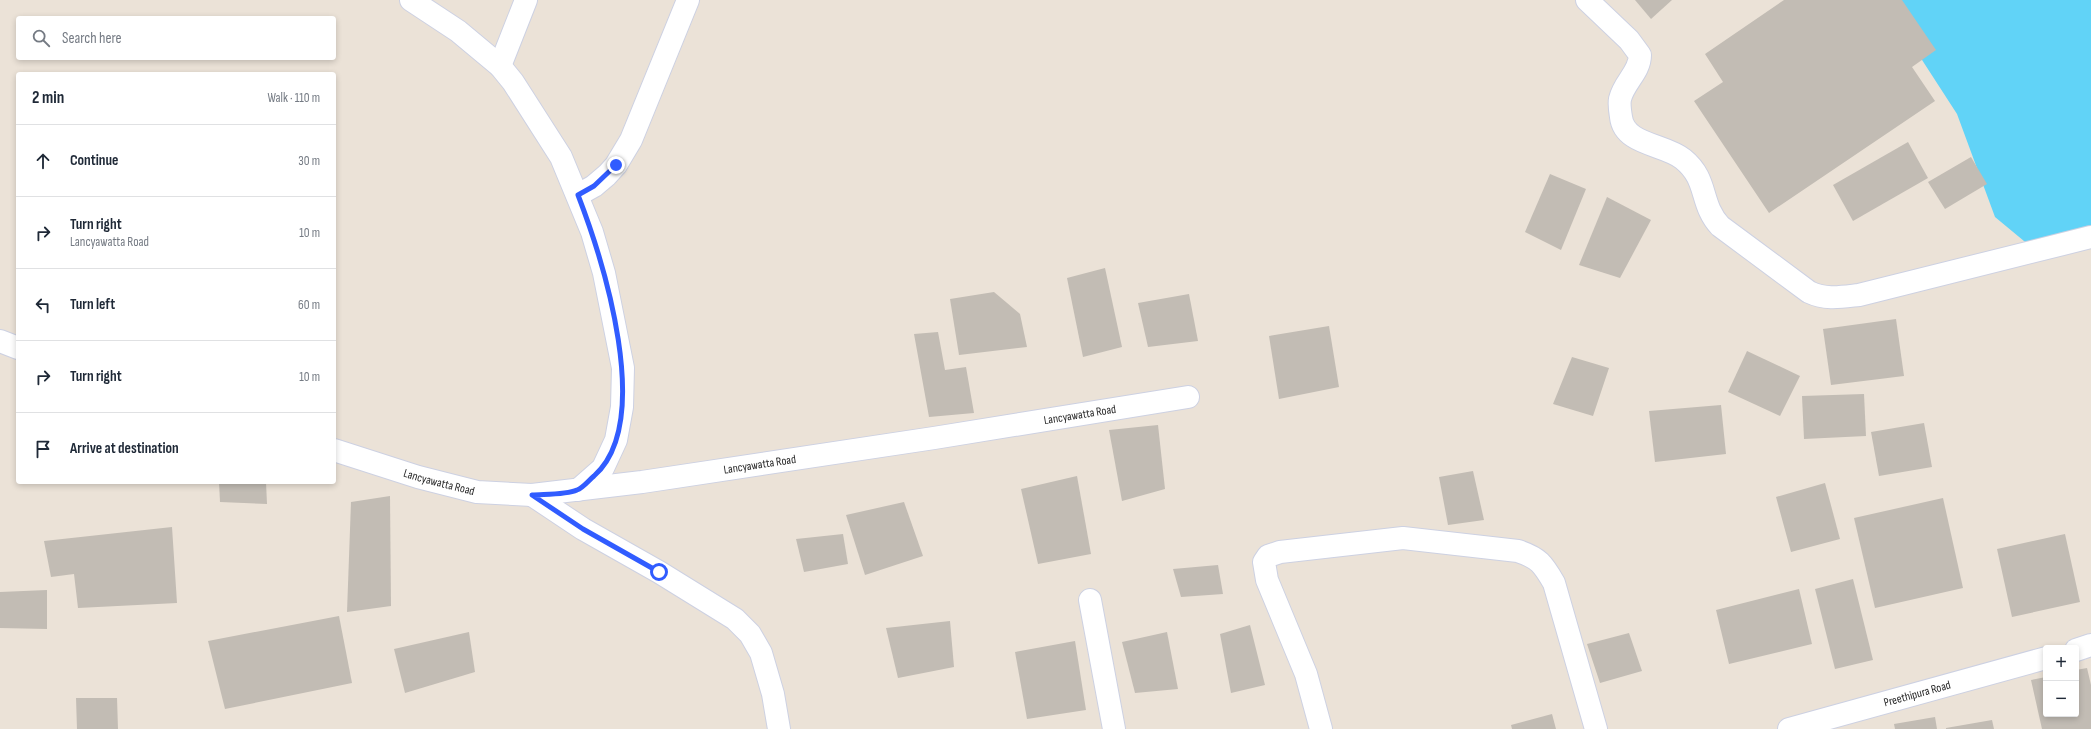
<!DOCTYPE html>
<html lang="en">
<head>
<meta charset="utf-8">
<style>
	body { margin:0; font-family:"Sofia Sans Condensed",sans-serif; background:#f2f2f3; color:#1f2937 }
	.controls { position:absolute; right:12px; bottom:12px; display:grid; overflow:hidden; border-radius:4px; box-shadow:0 2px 6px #0003 }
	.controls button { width:36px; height:36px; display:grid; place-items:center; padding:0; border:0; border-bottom:1px solid #e0e1e3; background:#fff; color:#1f2937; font:20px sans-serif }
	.stop { position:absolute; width:12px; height:12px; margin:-9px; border:3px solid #315cff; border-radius:50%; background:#fff }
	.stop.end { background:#315cff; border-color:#fff; box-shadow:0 1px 4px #0008 }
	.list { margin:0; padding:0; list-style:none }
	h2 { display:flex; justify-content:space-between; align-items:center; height:52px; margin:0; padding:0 16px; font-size:17px }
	h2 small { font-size:13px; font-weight:400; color:#747a83 }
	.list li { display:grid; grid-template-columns:26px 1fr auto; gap:12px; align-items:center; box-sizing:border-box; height:72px; padding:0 16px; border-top:1px solid #e0e1e3 }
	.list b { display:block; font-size:15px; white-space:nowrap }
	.list p { margin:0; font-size:13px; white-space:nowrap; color:#747a83 }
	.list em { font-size:13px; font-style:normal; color:#747a83 }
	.icon { flex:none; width:22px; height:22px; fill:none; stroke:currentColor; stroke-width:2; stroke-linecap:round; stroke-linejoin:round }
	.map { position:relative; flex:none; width:2091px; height:729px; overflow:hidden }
	.search { position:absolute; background:#fff; box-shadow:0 2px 6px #0003; left:16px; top:16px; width:320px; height:44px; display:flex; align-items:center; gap:10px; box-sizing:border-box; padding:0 14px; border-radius:4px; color:#747a83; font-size:15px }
	.panel { position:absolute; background:#fff; box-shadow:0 2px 6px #0003; left:16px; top:72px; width:320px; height:412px; border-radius:4px }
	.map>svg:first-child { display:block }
	.water { fill:#61d3f7 }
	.building { fill:#c2bcb4 }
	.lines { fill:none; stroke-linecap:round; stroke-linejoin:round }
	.minor-casing { stroke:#cdd1e2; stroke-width:24 }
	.minor { stroke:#fff; stroke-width:22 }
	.route { stroke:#315cff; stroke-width:5 }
	.labels { text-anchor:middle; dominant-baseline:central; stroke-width:4; stroke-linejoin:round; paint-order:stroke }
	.street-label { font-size:12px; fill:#272727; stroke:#fff }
</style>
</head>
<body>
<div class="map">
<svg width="2091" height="729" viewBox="0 0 2091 729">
	<rect width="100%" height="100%" fill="#ebe2d7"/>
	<polygon class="water" points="1887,0 2091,0 2091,235 2030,246 1995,217 1957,114 1891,12"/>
	<g class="building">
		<polygon points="1635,0 1672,0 1651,19"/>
		<polygon points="1784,0 1902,0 1936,50 1912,67 1935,101 1769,213 1694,101 1723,82 1705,54"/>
		<polygon points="1908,142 1928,178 1853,221 1833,185"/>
		<polygon points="1971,157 1987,184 1945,209 1928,182"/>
		<polygon points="1550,174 1586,189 1561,250 1525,232"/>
		<polygon points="1607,197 1651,220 1620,278 1579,265"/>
		<polygon points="1105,268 1122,347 1083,357 1067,278"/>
		<polygon points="994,292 1020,314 1027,347 959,355 950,299"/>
		<polygon points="1189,294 1198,341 1148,347 1138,303"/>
		<polygon points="1896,319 1904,376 1831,385 1823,329"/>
		<polygon points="1329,326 1339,387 1279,399 1269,336"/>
		<polygon points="938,332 945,370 966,367 974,413 929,417 914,334"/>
		<polygon points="1747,351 1800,376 1780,416 1728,392"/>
		<polygon points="1572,357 1609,368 1593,416 1553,404"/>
		<polygon points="1864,394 1866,436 1804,439 1802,396"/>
		<polygon points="1721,405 1726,454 1655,462 1649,411"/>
		<polygon points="1924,423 1932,467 1879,476 1871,432"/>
		<polygon points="1158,425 1165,489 1122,501 1109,430"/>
		<polygon points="1473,471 1484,520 1448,525 1439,477"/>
		<polygon points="1077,476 1091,554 1038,564 1021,489"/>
		<polygon points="219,482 266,482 267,504 220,502"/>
		<polygon points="1825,483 1840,539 1791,552 1776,497"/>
		<polygon points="390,496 391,606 347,612 351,502"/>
		<polygon points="1943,498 1963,588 1875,608 1854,518"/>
		<polygon points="904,502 923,556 865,575 846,515"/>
		<polygon points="172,527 177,603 78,608 74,574 51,577 44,541"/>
		<polygon points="843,534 848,564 804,572 796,539"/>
		<polygon points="2065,534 2080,602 2012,617 1997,549"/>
		<polygon points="1218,565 1223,594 1181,597 1173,569"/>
		<polygon points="1853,579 1873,660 1835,669 1815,589"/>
		<polygon points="1799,589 1812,644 1729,664 1716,610"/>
		<polygon points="47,590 47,629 0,628 0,592"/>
		<polygon points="339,616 352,683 225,709 208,641"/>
		<polygon points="950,621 954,667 898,678 886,628"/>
		<polygon points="1250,625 1265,685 1231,693 1220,634"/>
		<polygon points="469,632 475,672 405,693 394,649"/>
		<polygon points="1167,632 1178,689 1135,693 1122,642"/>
		<polygon points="1629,633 1642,671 1600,683 1587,644"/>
		<polygon points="1075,641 1086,710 1027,719 1015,652"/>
		<polygon points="2087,668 2091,685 2091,729 2042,729 2031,680 2046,677 2046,714 2076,714 2076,670"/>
		<polygon points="76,698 117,698 118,729 77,729"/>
		<polygon points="1552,714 1556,729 1512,729 1511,725"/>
		<polygon points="1935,717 1937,729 1895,729 1894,724"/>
		<polygon points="1992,720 1994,729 1946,729 1946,728"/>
	</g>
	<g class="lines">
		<g class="minor-casing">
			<g id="minor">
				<polyline points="411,0 458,31 500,66 513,82 561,157 592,232 604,273 623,368 622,407 616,440 603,468 578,490"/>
				<path d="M1587 0 1629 40 1640 55C1640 72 1624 82 1620 99 1619 104 1620 111 1621 117 1624 145 1665 144 1683 159 1709 180 1699 203 1720 226L1809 292C1826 300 1841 297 1859 295L2091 237"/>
				<polyline points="500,66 526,0"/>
				<polyline points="578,195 594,186 607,175 616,165 631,140 688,0"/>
				<polyline points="0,341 18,348"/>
				<path id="s1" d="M334 450 418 477 477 492 532 495 642 482 934 438 1188 397"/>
				<polyline points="532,495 583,529 659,572 735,619 750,634 761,653 773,694 779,729"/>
				<polyline points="1090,600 1114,729"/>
				<polyline points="2076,650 2091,645"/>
				<path d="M1321 729 1306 674 1267 580 1264 562 1268 556 1280 552 1403 538 1518 551C1539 558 1543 564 1554 583L1596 729"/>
				<path id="s2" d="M1789 729 2046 658"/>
			</g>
		</g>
		<use href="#minor" class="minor"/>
	</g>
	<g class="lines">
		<path class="route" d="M616 165 594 186 578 195C603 260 655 422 594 476 589 480 583 488 577 490 566 495 545 494 532 495L583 529 659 572"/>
	</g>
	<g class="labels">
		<g class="street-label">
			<text stroke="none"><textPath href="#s1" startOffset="758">Lancyawatta Road</textPath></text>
			<text stroke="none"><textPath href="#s1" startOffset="434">Lancyawatta Road</textPath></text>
			<text stroke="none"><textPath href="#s1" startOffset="110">Lancyawatta Road</textPath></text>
			<text stroke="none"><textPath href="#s2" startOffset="133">Preethipura Road</textPath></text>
		</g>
	</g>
</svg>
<div class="controls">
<button>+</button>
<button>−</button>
</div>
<div class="stop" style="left:659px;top:572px"></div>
<div class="stop end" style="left:616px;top:165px"></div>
<div class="search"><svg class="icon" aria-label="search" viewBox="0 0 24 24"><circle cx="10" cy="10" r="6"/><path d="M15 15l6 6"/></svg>Search here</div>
<section class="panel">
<h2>2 min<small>Walk · 110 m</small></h2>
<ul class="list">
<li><svg class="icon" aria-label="ahead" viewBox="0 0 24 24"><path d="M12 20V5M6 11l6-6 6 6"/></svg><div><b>Continue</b></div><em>30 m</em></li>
<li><svg class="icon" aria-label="right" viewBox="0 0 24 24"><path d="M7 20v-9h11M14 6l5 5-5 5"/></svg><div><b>Turn right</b><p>Lancyawatta Road</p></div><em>10 m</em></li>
<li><svg class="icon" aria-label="left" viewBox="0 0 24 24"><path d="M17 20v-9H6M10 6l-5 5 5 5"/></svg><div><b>Turn left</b></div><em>60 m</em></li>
<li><svg class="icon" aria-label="right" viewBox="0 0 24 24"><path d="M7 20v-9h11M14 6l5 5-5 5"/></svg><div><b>Turn right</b></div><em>10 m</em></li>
<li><svg class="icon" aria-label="arrive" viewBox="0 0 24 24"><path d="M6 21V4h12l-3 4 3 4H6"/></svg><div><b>Arrive at destination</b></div></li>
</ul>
</section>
</div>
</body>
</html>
